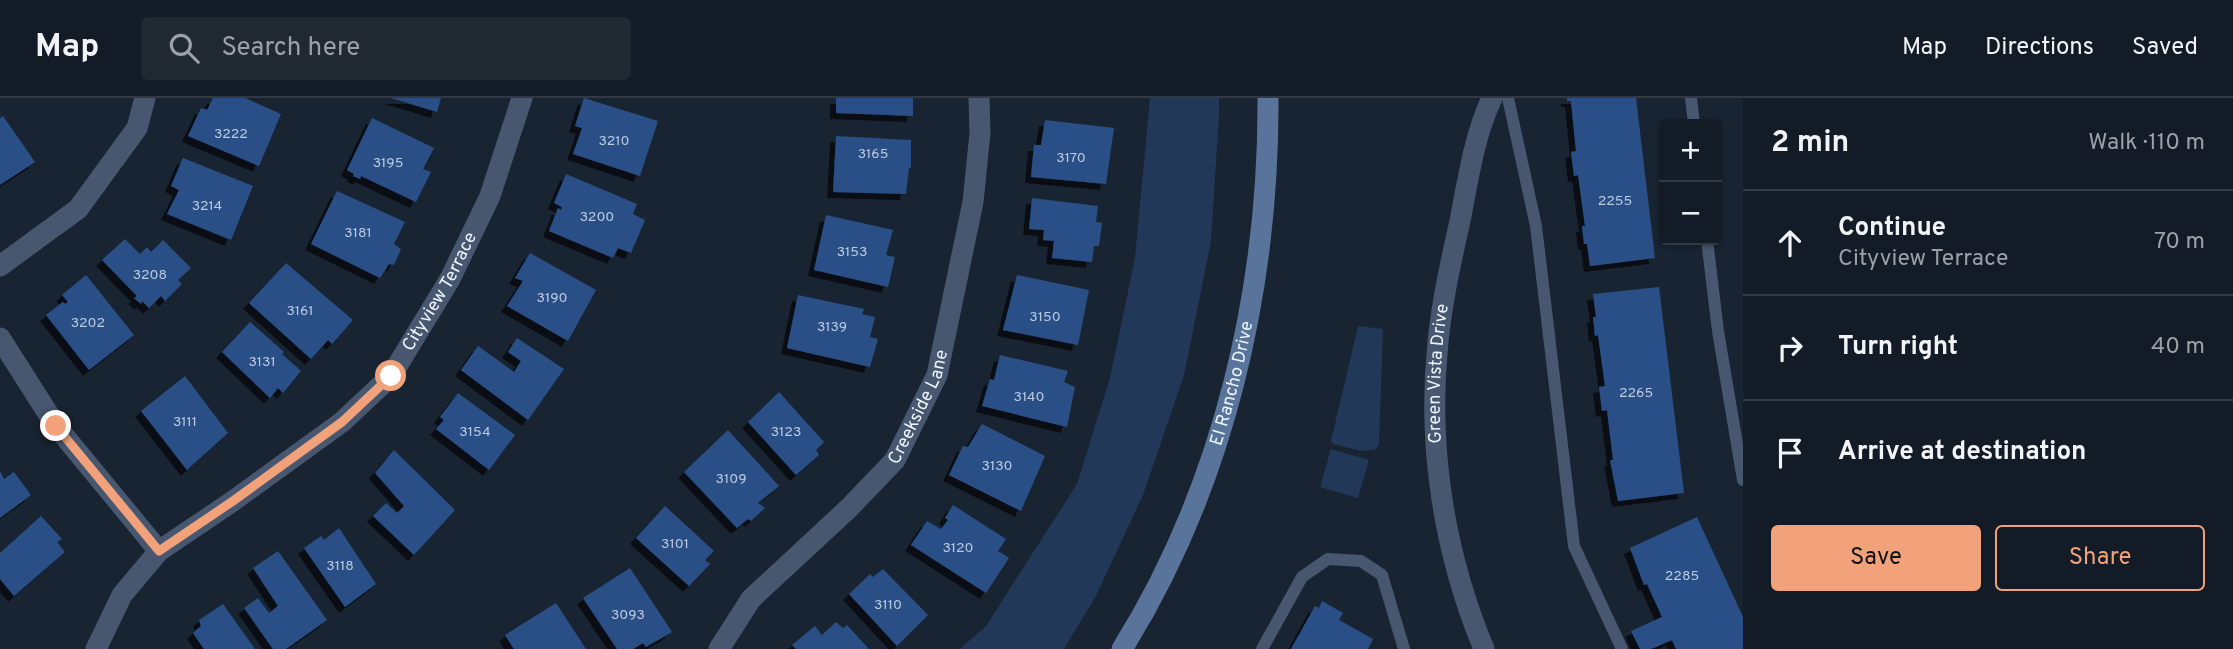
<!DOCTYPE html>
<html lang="en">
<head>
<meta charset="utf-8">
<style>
	body { margin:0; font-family:Overpass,sans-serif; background:#202832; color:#f1f3f6 }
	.controls { position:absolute; right:21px; top:21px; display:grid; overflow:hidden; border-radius:7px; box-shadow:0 2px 5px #0004 }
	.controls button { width:63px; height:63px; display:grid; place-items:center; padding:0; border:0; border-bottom:2px solid #323943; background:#131b26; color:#f1f3f6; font:35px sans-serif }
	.stop { position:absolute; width:21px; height:21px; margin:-16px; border:5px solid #f1a27b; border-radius:50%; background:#fff }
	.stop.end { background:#f1a27b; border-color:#fff; box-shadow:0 2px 7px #0008 }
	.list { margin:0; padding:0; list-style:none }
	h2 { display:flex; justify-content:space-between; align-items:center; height:91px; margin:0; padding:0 28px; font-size:30px }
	h2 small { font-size:23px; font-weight:400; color:#9da1a7 }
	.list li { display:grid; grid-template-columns:46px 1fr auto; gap:21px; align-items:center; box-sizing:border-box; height:105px; padding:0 28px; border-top:2px solid #323943 }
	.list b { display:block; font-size:26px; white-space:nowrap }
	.list p { margin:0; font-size:23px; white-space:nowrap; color:#9da1a7 }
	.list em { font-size:23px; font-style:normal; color:#9da1a7 }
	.actions { display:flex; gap:14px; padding:21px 28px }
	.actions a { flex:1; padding:16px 0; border:2px solid #f1a27b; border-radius:7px; text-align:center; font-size:24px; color:#f1a27b }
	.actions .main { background:#f1a27b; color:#111 }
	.icon { flex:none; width:38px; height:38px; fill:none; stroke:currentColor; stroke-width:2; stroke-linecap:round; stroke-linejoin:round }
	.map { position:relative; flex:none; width:1743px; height:551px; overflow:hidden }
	header { display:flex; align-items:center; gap:42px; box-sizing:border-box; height:98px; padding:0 35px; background:#131b26; border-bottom:2px solid #323943 }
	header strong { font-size:33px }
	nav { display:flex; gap:38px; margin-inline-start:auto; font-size:24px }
	.search { width:490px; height:63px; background:#202832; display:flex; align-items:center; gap:18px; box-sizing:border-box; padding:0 24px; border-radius:7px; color:#9da1a7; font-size:26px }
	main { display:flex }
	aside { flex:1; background:#131b26 }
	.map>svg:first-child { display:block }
	.green { fill:#213858 }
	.building { fill:#295087; filter:url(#shadow) }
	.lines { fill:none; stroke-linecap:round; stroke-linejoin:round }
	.lane { stroke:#46576f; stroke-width:12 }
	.street { stroke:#46576f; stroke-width:21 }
	.secondary { stroke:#59749b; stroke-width:21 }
	.route { stroke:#f1a27b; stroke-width:9 }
	.labels { text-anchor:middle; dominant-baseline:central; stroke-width:6; stroke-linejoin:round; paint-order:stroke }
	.number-label { font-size:14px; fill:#bbcbe0 }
	.street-label { font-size:18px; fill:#ecf4fe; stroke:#192432 }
</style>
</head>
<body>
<header>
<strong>Map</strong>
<div class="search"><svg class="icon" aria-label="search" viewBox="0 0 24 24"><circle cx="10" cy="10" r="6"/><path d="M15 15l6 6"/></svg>Search here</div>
<nav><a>Map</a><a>Directions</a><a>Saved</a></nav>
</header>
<main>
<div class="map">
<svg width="1743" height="551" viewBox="0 0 1743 551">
	<defs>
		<filter id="shadow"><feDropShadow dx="-6" dy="6" stdDeviation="0" flood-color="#0009"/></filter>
	</defs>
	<rect width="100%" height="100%" fill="#192432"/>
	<g class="green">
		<polygon points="1150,0 1219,0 1219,17 1211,143 1184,277 1143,397 1096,498 1064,551 960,551 986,528 1077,386 1110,280 1135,160"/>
		<polygon points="1358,228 1383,231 1379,346 1375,352 1361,353 1333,346 1331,343"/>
		<polygon points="1331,351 1369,362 1358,400 1320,389"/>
	</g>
	<g class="building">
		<polygon points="213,0 245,0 281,16 259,68 188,38 201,10 207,12"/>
		<polygon points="391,0 441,0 437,14"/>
		<polygon points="584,0 658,23 640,78 573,56 582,30 575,28"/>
		<polygon points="836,0 913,0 913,18 836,15"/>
		<polygon points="1567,0 1636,0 1655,160 1590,168 1587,146 1584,146 1582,128 1585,128 1578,77 1574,78 1571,54 1576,53 1571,3 1567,3"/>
		<polygon points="3,18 35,64 0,87 0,20"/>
		<polygon points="372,20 434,50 423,71 431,74 416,104 361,78 360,81 353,78 354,76 347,72"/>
		<polygon points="1045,22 1114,30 1106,86 1031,79 1034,47 1041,47"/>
		<polygon points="836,38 911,42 911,70 909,70 906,96 833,94"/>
		<polygon points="183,60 253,88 231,142 167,116 179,92 171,88"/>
		<polygon points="566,76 637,106 633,116 645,122 631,155 618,150 613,160 549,133 558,110 561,112 562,109 554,105"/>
		<polygon points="337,93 405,124 394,146 401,151 394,167 389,166 380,180 311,146"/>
		<polygon points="1032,100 1098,108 1096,124 1102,125 1099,148 1094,148 1092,164 1052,160 1054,143 1043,142 1044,132 1029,131"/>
		<polygon points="826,117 893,132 886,157 895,159 888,189 814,172"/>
		<polygon points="125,141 140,156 147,149 151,154 163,142 191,170 178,182 182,186 165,203 161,198 149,210 142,203 141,206 134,200 137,198 102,162"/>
		<polygon points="530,155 596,192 568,243 507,208 523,183 515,180"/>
		<polygon points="286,165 353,222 332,246 328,242 311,261 249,205"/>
		<polygon points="86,177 134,237 89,272 46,217 63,204 65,206 68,204 62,197"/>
		<polygon points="1017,177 1089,192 1078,247 1003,232"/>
		<polygon points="1659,189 1684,395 1618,403 1610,362 1613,362 1607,312 1602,313 1599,289 1605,288 1598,237 1595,238 1594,228 1593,219 1596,219 1593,196"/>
		<polygon points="798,197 864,211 862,216 875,219 870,239 878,241 870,269 787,250"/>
		<polygon points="250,224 284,254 282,256 301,273 283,295 278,290 270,300 222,254"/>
		<polygon points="517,240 564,271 528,322 461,272 478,248 514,274 521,263 508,254"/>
		<polygon points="1000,257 1068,273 1064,284 1075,289 1067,329 982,308 990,281 994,282"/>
		<polygon points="185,278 228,335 187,372 141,313"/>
		<polygon points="779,294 824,344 816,352 819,357 796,377 748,324"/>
		<polygon points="458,295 515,337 489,372 436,331 444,322 440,319"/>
		<polygon points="982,326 1045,358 1021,413 949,377 963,348 968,349"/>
		<polygon points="728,332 779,388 758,405 765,410 751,423 748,421 737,430 684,374"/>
		<polygon points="394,352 455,412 414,457 373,418 386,405 397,415 404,408 375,375"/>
		<polygon points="0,373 4,381 14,374 31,397 0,420"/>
		<polygon points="953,407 1006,441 998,453 1009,460 986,495 911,447 927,423 941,431 948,422 945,420"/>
		<polygon points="665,408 714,453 705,462 710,466 689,488 636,440"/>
		<polygon points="41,418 62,441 57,444 65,454 14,498 0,481 0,455"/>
		<polygon points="1697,419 1743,519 1743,551 1676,551 1672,542 1651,551 1640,551 1631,533 1662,519 1647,486 1644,487 1630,450"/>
		<polygon points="339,430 376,486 345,509 304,450 321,438 324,442"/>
		<polygon points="278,453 327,522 286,551 273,551 244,510 258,500 269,515 278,508 253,470"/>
		<polygon points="630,470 672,534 646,549 643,545 633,551 617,551 583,500"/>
		<polygon points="883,471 928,517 897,548 849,496 870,476 873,479"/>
		<polygon points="1322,503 1343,515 1339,522 1373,541 1368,551 1291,551 1315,508 1319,510"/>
		<polygon points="556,505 586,551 514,551 505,537"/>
		<polygon points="223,506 255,551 204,551 193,535 201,528 199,522"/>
		<polygon points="836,524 843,530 847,527 869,551 796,551 792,547 815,528 822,537"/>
	</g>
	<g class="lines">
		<g class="lane">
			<polyline points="1508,0 1536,128 1574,448 1622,551"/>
			<polyline points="1691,0 1694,26"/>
			<polyline points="1707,142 1718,233 1743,382"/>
			<polyline points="1262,551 1302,479 1328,461 1361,463 1382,477 1404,551"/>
		</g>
		<g class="street">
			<polyline points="0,168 78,111 137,30 145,0"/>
			<polyline points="0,240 56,328 159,453"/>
			<path id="s1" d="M96 551 122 497 159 453 233 403 342 324 391 278 450 181 490 98 522 0"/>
			<path id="s2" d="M719 551 751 501 849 410 895 362 937 277 973 104 980 35 979 0"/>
			<path id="s3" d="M1484 551C1444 455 1427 348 1438 244 1442 203 1451 163 1460 123 1468 82 1474 38 1492 0"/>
		</g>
		<path class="secondary" id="s4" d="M1122 551C1224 388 1269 190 1268 0"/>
	</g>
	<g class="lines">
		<polyline class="route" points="56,328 159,453 233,403 342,324 391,278"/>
	</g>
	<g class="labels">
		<g class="number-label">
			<text x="231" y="36">3222</text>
			<text x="614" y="43">3210</text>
			<text x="873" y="56">3165</text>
			<text x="1071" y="60">3170</text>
			<text x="388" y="65">3195</text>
			<text x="1615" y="103">2255</text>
			<text x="207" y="108">3214</text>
			<text x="597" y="119">3200</text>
			<text x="358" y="135">3181</text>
			<text x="852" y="154">3153</text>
			<text x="150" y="177">3208</text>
			<text x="552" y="200">3190</text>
			<text x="300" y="213">3161</text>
			<text x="1045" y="219">3150</text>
			<text x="88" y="225">3202</text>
			<text x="832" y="229">3139</text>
			<text x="262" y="264">3131</text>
			<text x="1636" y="295">2265</text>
			<text x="1029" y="299">3140</text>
			<text x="185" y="324">3111</text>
			<text x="475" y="334">3154</text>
			<text x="786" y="334">3123</text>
			<text x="997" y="368">3130</text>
			<text x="731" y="381">3109</text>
			<text x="675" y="446">3101</text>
			<text x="958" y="450">3120</text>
			<text x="340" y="468">3118</text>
			<text x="1682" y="478">2285</text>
			<text x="888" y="507">3110</text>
			<text x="628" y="517">3093</text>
		</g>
		<g class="street-label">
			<text stroke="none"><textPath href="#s1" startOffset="506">Cityview Terrace</textPath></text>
			<text stroke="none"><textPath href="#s3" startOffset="282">Green Vista Drive</textPath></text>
			<text stroke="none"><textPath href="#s4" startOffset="289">El Rancho Drive</textPath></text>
			<text stroke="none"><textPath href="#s2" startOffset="318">Creekside Lane</textPath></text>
		</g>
	</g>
</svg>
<div class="controls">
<button>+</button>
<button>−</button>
</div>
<div class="stop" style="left:391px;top:278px"></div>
<div class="stop end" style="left:56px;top:328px"></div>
</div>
<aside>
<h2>2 min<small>Walk · 110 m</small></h2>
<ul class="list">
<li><svg class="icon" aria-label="ahead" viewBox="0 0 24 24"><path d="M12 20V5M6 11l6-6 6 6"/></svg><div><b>Continue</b><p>Cityview Terrace</p></div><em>70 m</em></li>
<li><svg class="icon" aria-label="right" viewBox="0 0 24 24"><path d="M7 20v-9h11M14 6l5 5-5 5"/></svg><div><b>Turn right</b></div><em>40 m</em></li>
<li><svg class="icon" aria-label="arrive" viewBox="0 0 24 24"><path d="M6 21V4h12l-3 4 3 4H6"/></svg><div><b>Arrive at destination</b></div></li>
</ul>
<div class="actions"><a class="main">Save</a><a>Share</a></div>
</aside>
</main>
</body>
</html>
